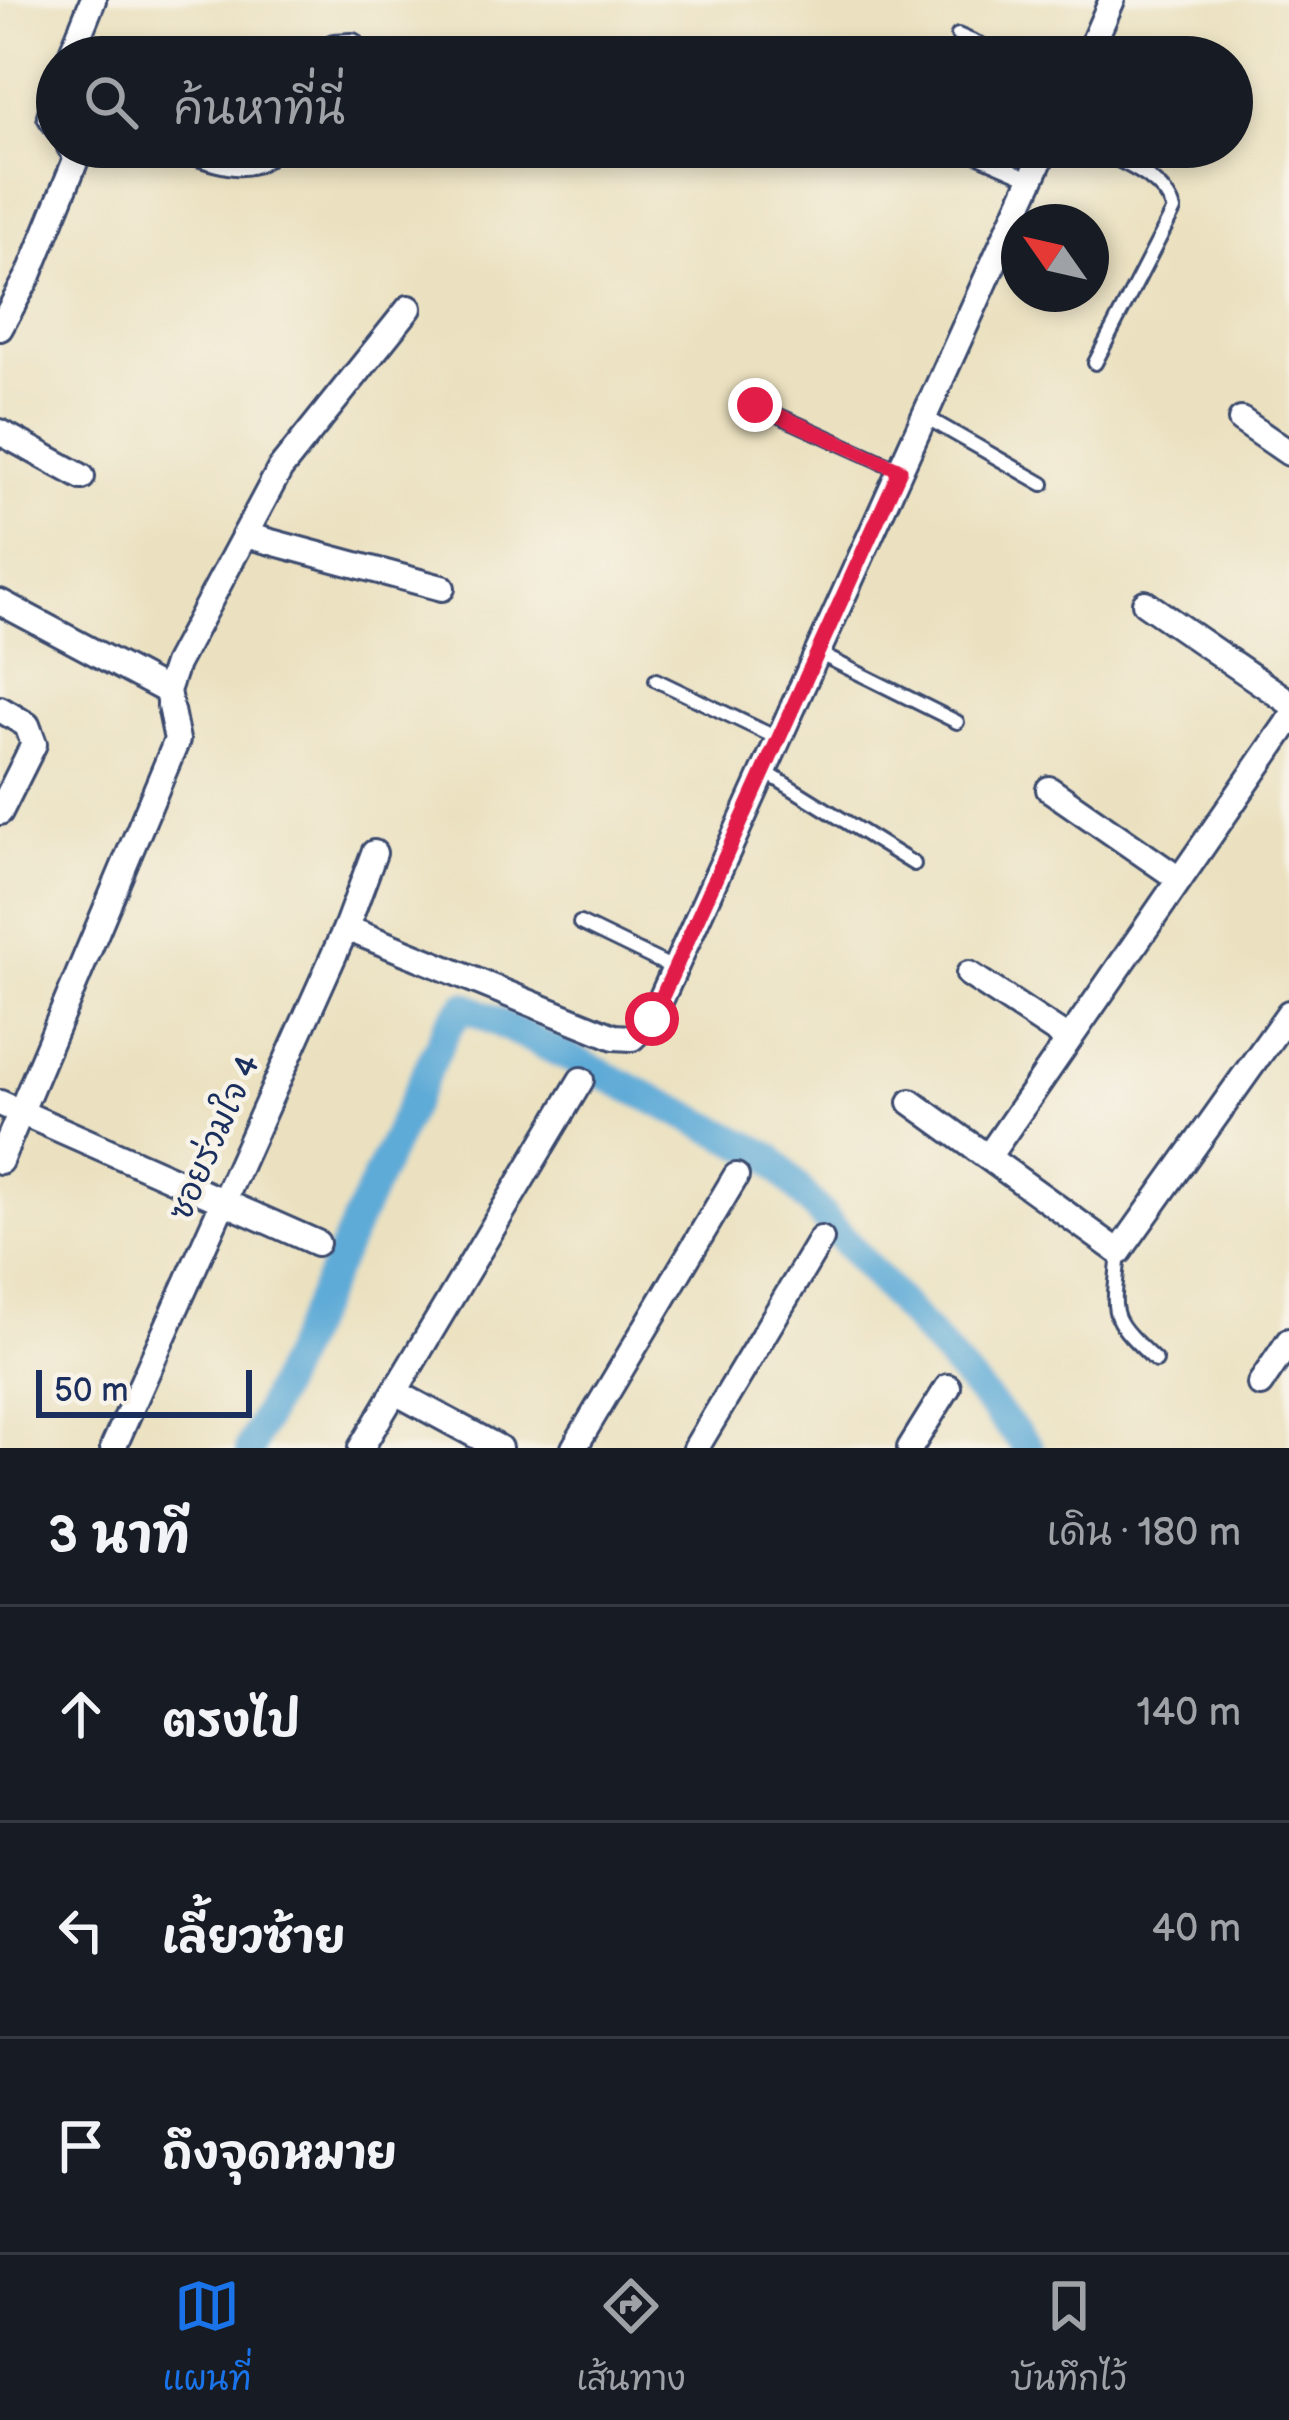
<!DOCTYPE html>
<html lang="th">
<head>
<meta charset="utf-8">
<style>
	body { margin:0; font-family:"Balsamiq Sans","Playpen Sans Thai",sans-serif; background:#20242c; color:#f1f3f6 }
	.compass { position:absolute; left:1001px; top:204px; width:108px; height:108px; border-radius:50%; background:#171b24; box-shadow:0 6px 18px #0003; rotate:304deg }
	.scale { position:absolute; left:36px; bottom:30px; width:216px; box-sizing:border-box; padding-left:12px; border:6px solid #1b2f5e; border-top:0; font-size:33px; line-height:42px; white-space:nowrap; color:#1b2f5e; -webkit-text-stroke:9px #f7f3e8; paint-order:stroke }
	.stop { position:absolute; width:36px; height:36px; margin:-27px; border:9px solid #e11d48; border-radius:50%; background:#fff }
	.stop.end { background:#e11d48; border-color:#fff; box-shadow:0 3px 12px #0008 }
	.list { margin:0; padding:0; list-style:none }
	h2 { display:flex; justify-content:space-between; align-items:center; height:156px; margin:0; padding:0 48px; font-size:51px }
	h2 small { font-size:39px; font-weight:400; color:#9ea1a6 }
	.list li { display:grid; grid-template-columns:78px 1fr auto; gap:36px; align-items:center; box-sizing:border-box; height:216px; padding:0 48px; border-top:3px solid #363941 }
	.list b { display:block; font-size:45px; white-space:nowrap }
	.list em { font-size:39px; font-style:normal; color:#9ea1a6 }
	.icon { flex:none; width:66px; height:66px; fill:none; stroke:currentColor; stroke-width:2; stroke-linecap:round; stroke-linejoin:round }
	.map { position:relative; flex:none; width:1289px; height:1448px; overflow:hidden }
	.search { position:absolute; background:#171b24; box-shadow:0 6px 18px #0003; left:36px; right:36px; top:36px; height:132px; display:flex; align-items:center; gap:30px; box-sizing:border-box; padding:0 42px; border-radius:66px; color:#9ea1a6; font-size:45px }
	.sheet { height:804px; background:#171b24 }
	nav { display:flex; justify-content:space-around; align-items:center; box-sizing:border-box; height:168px; border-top:3px solid #363941; background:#171b24; font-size:33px; color:#9ea1a6 }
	nav a { display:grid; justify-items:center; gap:6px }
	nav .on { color:#1a73e8 }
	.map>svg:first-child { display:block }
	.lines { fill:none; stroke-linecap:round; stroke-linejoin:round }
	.canal { stroke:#5eabd7; stroke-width:30 }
	.lane-casing { stroke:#3a4a6d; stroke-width:18 }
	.street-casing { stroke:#3a4a6d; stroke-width:30 }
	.lane { stroke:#fff; stroke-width:12 }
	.street { stroke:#fff; stroke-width:24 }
	.route { stroke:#e11d48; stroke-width:15 }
	.labels { text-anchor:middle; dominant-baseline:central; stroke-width:9; stroke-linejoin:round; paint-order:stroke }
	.street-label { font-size:33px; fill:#1b2f5e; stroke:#f7f3e8 }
</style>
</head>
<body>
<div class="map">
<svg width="1289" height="1448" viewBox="0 0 1289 1448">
	<rect width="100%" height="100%" fill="#f7f3e8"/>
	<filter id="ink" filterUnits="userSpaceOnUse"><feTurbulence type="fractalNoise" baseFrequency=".00833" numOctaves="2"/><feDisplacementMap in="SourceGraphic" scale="24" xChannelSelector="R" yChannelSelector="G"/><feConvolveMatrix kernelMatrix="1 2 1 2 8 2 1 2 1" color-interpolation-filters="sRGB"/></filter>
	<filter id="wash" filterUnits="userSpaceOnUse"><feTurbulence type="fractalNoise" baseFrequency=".004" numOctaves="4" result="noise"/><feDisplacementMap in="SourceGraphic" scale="48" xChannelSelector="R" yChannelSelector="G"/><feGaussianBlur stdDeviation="2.7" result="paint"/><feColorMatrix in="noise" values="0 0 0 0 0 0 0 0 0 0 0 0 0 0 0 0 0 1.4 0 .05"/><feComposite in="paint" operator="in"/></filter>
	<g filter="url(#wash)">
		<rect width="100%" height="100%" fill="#ebe1c0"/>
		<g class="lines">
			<polyline class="canal" points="250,1448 448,1026 465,1006 770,1157 1029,1448"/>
		</g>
	</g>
	<g filter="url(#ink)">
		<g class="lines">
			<g class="lane-casing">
				<g id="lane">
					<polyline points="958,35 1009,57"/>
					<polyline points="958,147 1032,179"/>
					<path d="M1092 147C1120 162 1164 177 1174 210L1095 363"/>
					<polyline points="755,405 900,470"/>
					<polyline points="924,416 1043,484"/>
					<polyline points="818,653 957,722"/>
					<polyline points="656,680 779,739"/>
					<polyline points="764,771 914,864"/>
					<polyline points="580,923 675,969"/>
					<path d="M1119 1252C1113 1318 1106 1314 1156 1361"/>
				</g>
			</g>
			<g class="street-casing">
				<g id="street">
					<polyline points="70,57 93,0"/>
					<polyline points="318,57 334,47 352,46"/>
					<polyline points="1087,57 1112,0"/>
					<polyline points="57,93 50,116 57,127"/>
					<path d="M181 147C209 156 250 176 271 147"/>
					<polyline points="0,328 29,275 77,157 70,147"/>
					<polyline points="1241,420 1289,453"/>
					<polyline points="0,432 82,477"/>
					<polyline points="245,535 442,588"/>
					<polyline points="0,602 167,691"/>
					<polyline points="1145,603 1289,702"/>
					<polyline points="0,709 27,725 34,744 0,812"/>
					<polyline points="1049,789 1179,879"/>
					<polyline points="346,928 614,1037 632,1038 652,1019 1046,147"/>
					<polyline points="969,974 1068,1039"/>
					<polyline points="911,1102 1119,1252 1289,1013"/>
					<polyline points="0,1103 317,1243"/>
					<polyline points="988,1157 1289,721"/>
					<polyline points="0,1161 177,740 167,691 176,664 280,469 409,308"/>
					<polyline points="1260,1384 1289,1341"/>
					<polyline points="395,1392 499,1448"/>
					<polyline points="113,1448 346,928 374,853"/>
					<polyline points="361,1448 581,1080"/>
					<polyline points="574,1448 736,1176"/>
					<polyline points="696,1448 821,1239"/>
					<polyline points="910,1448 948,1387"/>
				</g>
			</g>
			<use href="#lane" class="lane"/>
			<use href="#street" class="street"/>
		</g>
	</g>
	<g class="lines" filter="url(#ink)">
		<polyline class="route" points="652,1019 900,470 755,405"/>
	</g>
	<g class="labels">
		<g class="street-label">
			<text transform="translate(215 1138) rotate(-66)">ซอยร่วมใจ 4</text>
		</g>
	</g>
</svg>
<svg class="compass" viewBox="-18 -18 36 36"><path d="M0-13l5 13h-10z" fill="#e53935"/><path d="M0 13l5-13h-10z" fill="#9ea1a6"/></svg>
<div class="scale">50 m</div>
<div class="stop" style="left:652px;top:1019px"></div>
<div class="stop end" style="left:755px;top:405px"></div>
<div class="search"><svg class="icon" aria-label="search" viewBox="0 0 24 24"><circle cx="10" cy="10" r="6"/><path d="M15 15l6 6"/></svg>ค้นหาที่นี่</div>
</div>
<section class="sheet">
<h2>3 นาที<small>เดิน · 180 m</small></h2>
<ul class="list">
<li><svg class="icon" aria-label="ahead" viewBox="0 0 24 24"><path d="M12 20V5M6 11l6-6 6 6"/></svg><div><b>ตรงไป</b></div><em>140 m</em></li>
<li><svg class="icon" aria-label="left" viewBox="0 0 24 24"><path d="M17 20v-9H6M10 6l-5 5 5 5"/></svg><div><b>เลี้ยวซ้าย</b></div><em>40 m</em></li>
<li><svg class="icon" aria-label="arrive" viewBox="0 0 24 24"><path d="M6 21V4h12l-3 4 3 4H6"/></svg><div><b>ถึงจุดหมาย</b></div></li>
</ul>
</section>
<nav>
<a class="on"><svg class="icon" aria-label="map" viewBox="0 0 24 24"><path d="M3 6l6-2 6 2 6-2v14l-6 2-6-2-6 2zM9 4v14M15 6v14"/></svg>แผนที่</a>
<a><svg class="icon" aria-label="directions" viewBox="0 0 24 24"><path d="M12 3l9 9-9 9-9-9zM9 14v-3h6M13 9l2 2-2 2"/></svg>เส้นทาง</a>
<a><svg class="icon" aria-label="saved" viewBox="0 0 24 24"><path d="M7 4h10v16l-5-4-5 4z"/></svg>บันทึกไว้</a>
</nav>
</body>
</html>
